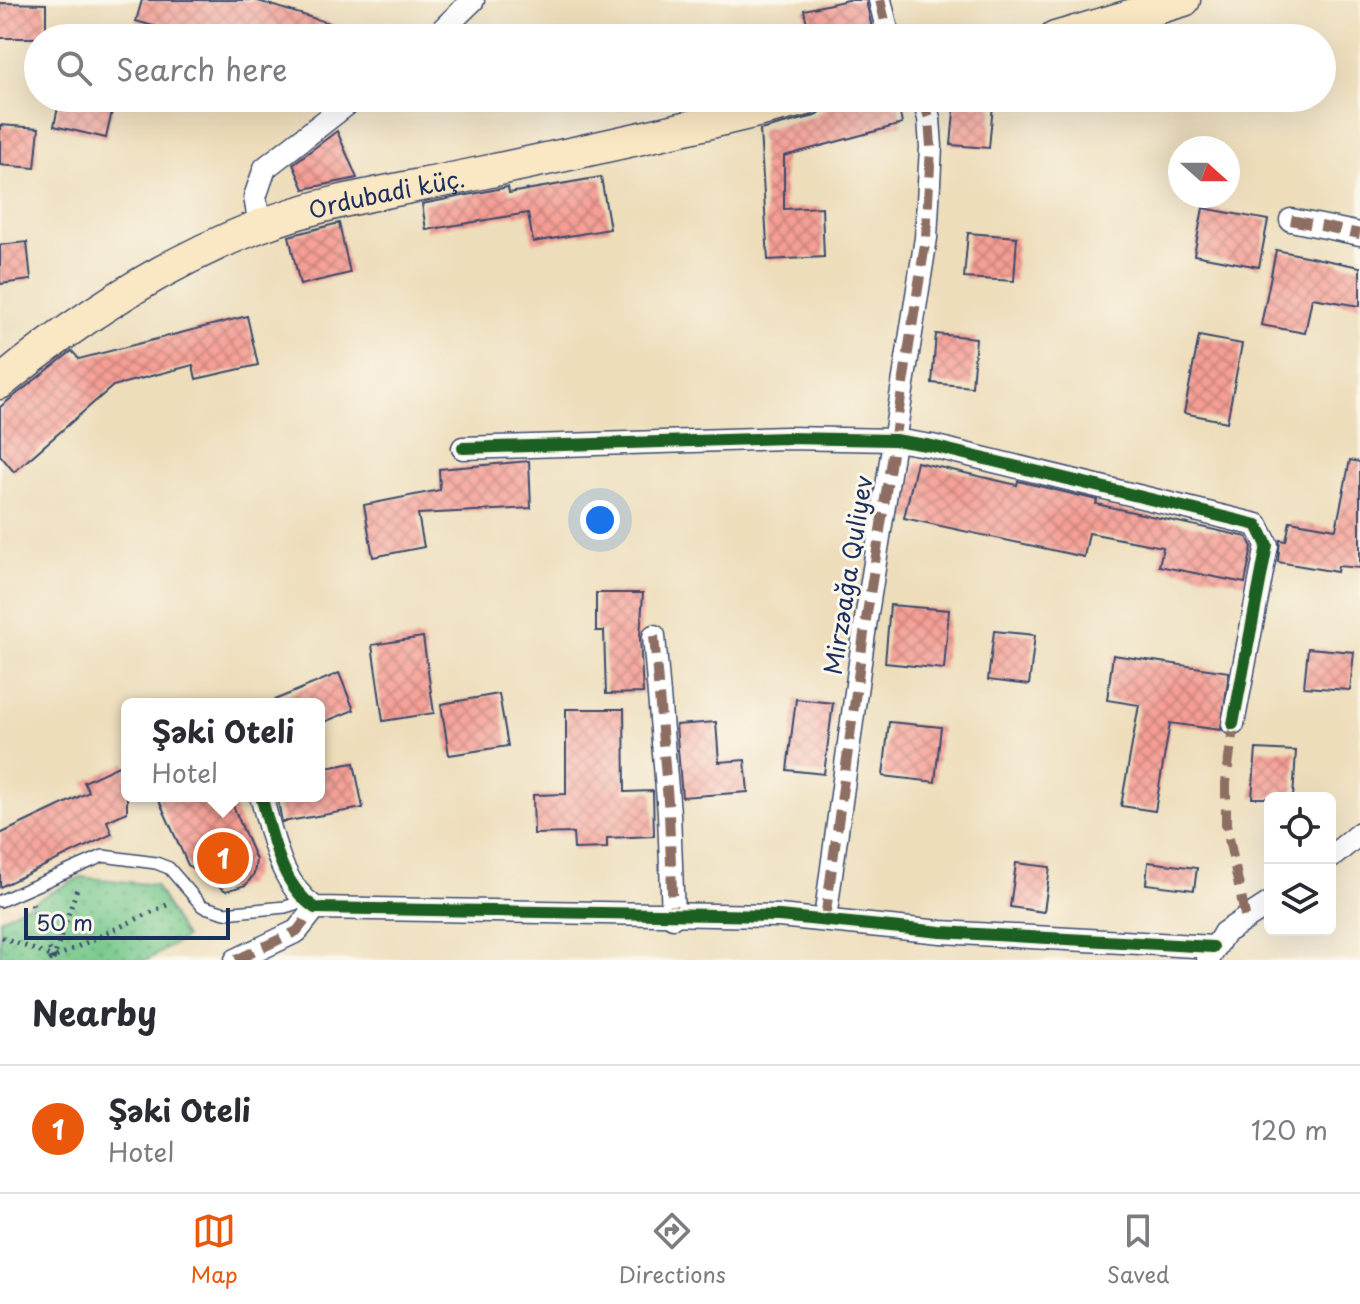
<!DOCTYPE html>
<html lang="en">
<head>
<meta charset="utf-8">
<style>
	body { margin:0; font-family:"Playpen Sans",sans-serif; background:#f2f2f3; color:#2b2b33 }
	.controls { position:absolute; right:24px; bottom:24px; display:grid; overflow:hidden; border-radius:12px; box-shadow:0 8px 32px #0002 }
	.controls button { width:72px; height:72px; display:grid; place-items:center; padding:0; border:0; border-bottom:2px solid #e1e1e2; background:#fff; color:#2b2b33; font:40px sans-serif }
	.compass { position:absolute; left:1168px; top:136px; width:72px; height:72px; border-radius:50%; background:#fff; box-shadow:0 8px 32px #0002; rotate:111deg }
	.scale { position:absolute; left:24px; bottom:20px; width:206px; box-sizing:border-box; padding-left:8px; border:4px solid #1b2f5e; border-top:0; font-size:22px; line-height:28px; white-space:nowrap; color:#1b2f5e; -webkit-text-stroke:6px #fbf7ec; paint-order:stroke }
	.you { position:absolute; left:600px; top:520px; width:28px; height:28px; margin:-20px; border:6px solid #fff; border-radius:50%; background:#1a73e8; box-shadow:0 0 0 12px #1a73e833 }
	.badge { display:grid; place-items:center; width:52px; height:52px; border-radius:50%; background:#ea580c; color:#fff; font-size:26px; font-weight:700 }
	.pin { position:absolute; translate:-50% -50%; border:4px solid #fff; box-shadow:0 2px 8px #0006 }
	.popup { position:absolute; left:121px; top:698px; width:204px; height:104px; box-sizing:border-box; display:grid; place-content:center; border-radius:12px; background:#fff; filter:drop-shadow(0 2px 6px #0005); font-size:26px; white-space:nowrap; color:#7c7c81 }
	.popup b { font-size:30px; color:#2b2b33 }
	.popup::after { content:''; position:absolute; left:50%; top:100%; margin-left:-16px; border:16px solid transparent; border-top-color:#fff }
	.list { margin:0; padding:0; list-style:none }
	h2 { display:flex; justify-content:space-between; align-items:center; height:104px; margin:0; padding:0 32px; font-size:34px }
	h2 small { font-size:26px; font-weight:400; color:#7c7c81 }
	.list li { display:grid; grid-template-columns:52px 1fr auto; gap:24px; align-items:center; box-sizing:border-box; height:128px; padding:0 32px; border-top:2px solid #e1e1e2 }
	.list b { display:block; font-size:30px; white-space:nowrap }
	.list p { margin:0; font-size:26px; white-space:nowrap; color:#7c7c81 }
	.list em { font-size:26px; font-style:normal; color:#7c7c81 }
	.icon { flex:none; width:44px; height:44px; fill:none; stroke:currentColor; stroke-width:2; stroke-linecap:round; stroke-linejoin:round }
	.map { position:relative; flex:none; width:1360px; height:960px; overflow:hidden }
	.search { position:absolute; background:#fff; box-shadow:0 8px 32px #0002; left:24px; right:24px; top:24px; height:88px; display:flex; align-items:center; gap:20px; box-sizing:border-box; padding:0 28px; border-radius:44px; color:#7c7c81; font-size:30px }
	.sheet { height:232px; background:#fff }
	nav { display:flex; justify-content:space-around; align-items:center; box-sizing:border-box; height:112px; border-top:2px solid #e1e1e2; background:#fff; font-size:22px; color:#7c7c81 }
	nav a { display:grid; justify-items:center; gap:4px }
	nav .on { color:#ea580c }
	.map>svg:first-child { display:block }
	.park { fill:url(#park-dots); stroke:#487b74; stroke-width:2 }
	.building { fill:url(#building-cross-hatch) }
	.lines { fill:none; stroke-linecap:round; stroke-linejoin:round }
	.lane-casing { stroke:#3a496c; stroke-width:14 }
	.street-casing { stroke:#3a496c; stroke-width:25 }
	.secondary-casing { stroke:#3a496c; stroke-width:35 }
	.path { stroke:#3a496c; stroke-width:5; stroke-dasharray:2 6; stroke-linecap:butt }
	.lane { stroke:#fff; stroke-width:11 }
	.street { stroke:#fff; stroke-width:22 }
	.secondary { stroke:#fae7c3; stroke-width:32 }
	.quiet { stroke:#8d6e63; stroke-width:10; stroke-dasharray:20 10; stroke-linecap:butt }
	.cycleway-casing { stroke:#fbf7ec; stroke-width:17 }
	.cycleway { stroke:#1b5e20; stroke-width:12 }
	.labels { text-anchor:middle; dominant-baseline:central; stroke-width:6; stroke-linejoin:round; paint-order:stroke }
	.street-label { font-size:24px; fill:#1b2f5e; stroke:#fbf7ec }
</style>
</head>
<body>
<div class="map">
<svg width="1360" height="960" viewBox="0 0 1360 960">
	<defs>
		<pattern id="park-dots" width="8" height="8" patternUnits="userSpaceOnUse" patternTransform="scale(2)"><rect width="8" height="8" fill="#74c78a"/><path d="M2 2h.1M6 6h.1" fill="none" stroke="#5ea274" stroke-width="1.8" stroke-linecap="round"/></pattern>
		<pattern id="building-cross-hatch" width="8" height="8" patternUnits="userSpaceOnUse" patternTransform="scale(2)"><rect width="8" height="8" fill="#f69e94"/><path d="M0 0l8 8M0 8l8-8" fill="none" stroke="#c6817c"/></pattern>
	</defs>
	<rect width="100%" height="100%" fill="#fbf7ec"/>
	<filter id="ink" filterUnits="userSpaceOnUse"><feTurbulence type="fractalNoise" baseFrequency=".0125" numOctaves="2"/><feDisplacementMap in="SourceGraphic" scale="16" xChannelSelector="R" yChannelSelector="G"/><feConvolveMatrix kernelMatrix="1 2 1 2 8 2 1 2 1" color-interpolation-filters="sRGB"/></filter>
	<filter id="wash" filterUnits="userSpaceOnUse"><feTurbulence type="fractalNoise" baseFrequency=".006" numOctaves="4" result="noise"/><feDisplacementMap in="SourceGraphic" scale="32" xChannelSelector="R" yChannelSelector="G"/><feGaussianBlur stdDeviation="1.8" result="paint"/><feColorMatrix in="noise" values="0 0 0 0 0 0 0 0 0 0 0 0 0 0 0 0 0 1.4 0 .05"/><feComposite in="paint" operator="in"/></filter>
	<g filter="url(#wash)">
		<rect width="100%" height="100%" fill="#edddba"/>
		<polygon class="park" points="81,877 155,885 185,938 147,960 0,960 0,919"/>
		<g id="blocks">
			<g class="building">
				<polygon points="142,0 255,0 361,33 360,38 194,38 136,21"/>
				<polygon points="848,0 866,0 874,38 810,38 804,10"/>
				<polygon points="0,3 46,4 46,38 0,38"/>
				<polygon points="60,98 115,98 106,138 54,126"/>
				<polygon points="861,98 897,98 902,124 784,156 784,209 822,207 824,257 768,260 760,130 815,116 827,107"/>
				<polygon points="955,101 993,105 989,148 951,145"/>
				<polygon points="0,125 39,128 35,168 0,165"/>
				<polygon points="337,131 357,178 304,189 293,164"/>
				<polygon points="601,177 610,229 533,242 528,213 426,230 422,204 508,187 509,193"/>
				<polygon points="1203,208 1268,220 1259,267 1194,255"/>
				<polygon points="339,223 350,273 300,285 289,236"/>
				<polygon points="968,233 1017,237 1014,281 964,278"/>
				<polygon points="27,242 31,280 0,284 0,245"/>
				<polygon points="1276,250 1360,267 1360,306 1312,298 1305,333 1261,325"/>
				<polygon points="247,316 258,365 196,379 193,365 113,386 14,472 0,455 0,407 72,351 79,359"/>
				<polygon points="936,334 976,338 972,387 932,383"/>
				<polygon points="1199,336 1242,344 1227,422 1184,413"/>
				<polygon points="1350,460 1360,462 1360,568 1338,566 1337,572 1278,562 1280,540 1286,541 1290,521 1336,529"/>
				<polygon points="529,461 531,508 418,514 424,547 373,557 364,505 440,490 439,469"/>
				<polygon points="917,462 1017,485 1018,481 1097,500 1096,504 1247,537 1252,547 1245,583 1159,566 1163,547 1089,533 1084,557 904,518"/>
				<polygon points="596,593 643,593 640,637 643,693 606,694 604,631 596,631"/>
				<polygon points="890,605 949,610 944,669 885,663"/>
				<polygon points="994,631 1035,635 1029,685 988,680"/>
				<polygon points="423,637 434,713 383,721 372,645"/>
				<polygon points="1308,648 1354,652 1350,690 1304,687"/>
				<polygon points="1113,655 1229,672 1221,730 1170,723 1155,811 1121,806 1139,705 1107,700"/>
				<polygon points="339,673 354,710 319,724 319,704 265,704"/>
				<polygon points="499,694 508,746 449,755 441,704"/>
				<polygon points="796,699 833,703 824,774 787,770"/>
				<polygon points="566,709 624,709 625,792 653,791 654,836 607,838 607,848 574,849 573,833 534,834 533,795 566,794"/>
				<polygon points="716,722 719,762 745,760 748,792 682,797 676,725"/>
				<polygon points="889,722 941,727 935,782 883,776"/>
				<polygon points="1256,749 1296,751 1293,798 1252,798"/>
				<polygon points="127,762 127,812 107,821 112,834 0,887 0,834 89,792 84,782"/>
				<polygon points="354,763 363,808 282,822 277,796 319,796 319,769"/>
				<polygon points="157,796 229,796 256,860 254,874 246,885 226,891 188,865"/>
				<polygon points="1148,862 1197,868 1194,890 1146,884"/>
				<polygon points="1016,863 1050,867 1044,912 1010,907"/>
			</g>
		</g>
	</g>
	<g filter="url(#ink)">
		<use href="#blocks" fill-opacity="0" stroke="#3a496c" stroke-width="2"/>
		<g class="lines">
			<g class="lane-casing">
				<polyline id="lane" points="0,901 103,856 156,863 169,868 202,906 225,913 285,907 305,901"/>
			</g>
			<g class="street-casing">
				<g id="street">
					<polyline points="880,0 889,38"/>
					<polyline points="434,38 473,0"/>
					<polyline points="1291,220 1360,234"/>
					<polyline points="260,226 255,197 265,168 355,98"/>
					<polyline points="463,448 786,438 895,440 932,446 1257,525 1267,545 1233,724"/>
					<polyline points="654,636 669,813 673,917"/>
					<path d="M261 796C273 836 279 883 315 908L779 916 941 932 1213 947"/>
					<polyline points="1330,858 1360,833"/>
					<polyline points="825,919 865,626 926,238 931,147 929,118 923,98"/>
					<polyline points="236,960 297,931 315,908"/>
					<polyline points="1208,960 1224,933 1270,903"/>
				</g>
			</g>
			<g class="secondary-casing">
				<g id="secondary">
					<polyline points="1055,38 1184,0"/>
					<path id="s1" d="M0 383C79 318 162 264 257 227 328 199 407 189 481 173 591 150 701 125 811 98"/>
				</g>
			</g>
			<g class="path">
				<polyline points="32,904 53,958"/>
				<polyline points="2,937 60,960"/>
				<polyline points="49,960 169,904"/>
				<polyline points="53,960 78,886"/>
			</g>
			<use href="#lane" class="lane"/>
			<use href="#street" class="street"/>
			<use href="#secondary" class="secondary"/>
			<g class="quiet">
				<polyline points="880,0 889,38"/>
				<polyline points="1291,220 1360,234"/>
				<polyline points="654,636 669,813 673,917"/>
				<polyline points="1234,719 1226,783 1226,824 1246,920"/>
				<polyline points="825,919 865,626 926,238 931,147 929,118 923,98"/>
				<polyline points="236,960 297,931 315,908"/>
			</g>
			<g class="cycleway-casing">
				<g id="cycleway">
					<polyline points="463,448 786,438 895,440 932,446 1257,525 1267,545 1233,724"/>
					<path d="M261 796C273 836 279 883 315 908L779 916 941 932 1213 947"/>
				</g>
			</g>
			<use href="#cycleway" class="cycleway"/>
		</g>
	</g>
	<g class="labels">
		<g class="street-label">
			<text stroke="none"><textPath href="#s1" startOffset="436">Ordubadi küç.</textPath></text>
			<text transform="translate(847 575) rotate(-81)">Mirzəağa Quliyev</text>
		</g>
	</g>
</svg>
<div class="controls">
<button><svg class="icon" aria-label="locate" viewBox="0 0 24 24"><circle cx="12" cy="12" r="6"/><path d="M12 2v4M12 18v4M2 12h4M18 12h4"/></svg></button>
<button><svg class="icon" aria-label="layers" viewBox="0 0 24 24"><path d="M12 4l9 5-9 5-9-5zM3 14l9 5 9-5"/></svg></button>
</div>
<svg class="compass" viewBox="-18 -18 36 36"><path d="M0-13l5 13h-10z" fill="#e53935"/><path d="M0 13l5-13h-10z" fill="#7c7c81"/></svg>
<div class="scale">50 m</div>
<div class="you"></div>
<div class="pin badge" style="left:223px;top:858px">1</div>
<div class="popup"><b>Şəki Oteli</b>Hotel</div>
<div class="search"><svg class="icon" aria-label="search" viewBox="0 0 24 24"><circle cx="10" cy="10" r="6"/><path d="M15 15l6 6"/></svg>Search here</div>
</div>
<section class="sheet">
<h2>Nearby<small></small></h2>
<ul class="list">
<li><span class="badge">1</span><div><b>Şəki Oteli</b><p>Hotel</p></div><em>120 m</em></li>
</ul>
</section>
<nav>
<a class="on"><svg class="icon" aria-label="map" viewBox="0 0 24 24"><path d="M3 6l6-2 6 2 6-2v14l-6 2-6-2-6 2zM9 4v14M15 6v14"/></svg>Map</a>
<a><svg class="icon" aria-label="directions" viewBox="0 0 24 24"><path d="M12 3l9 9-9 9-9-9zM9 14v-3h6M13 9l2 2-2 2"/></svg>Directions</a>
<a><svg class="icon" aria-label="saved" viewBox="0 0 24 24"><path d="M7 4h10v16l-5-4-5 4z"/></svg>Saved</a>
</nav>
</body>
</html>
